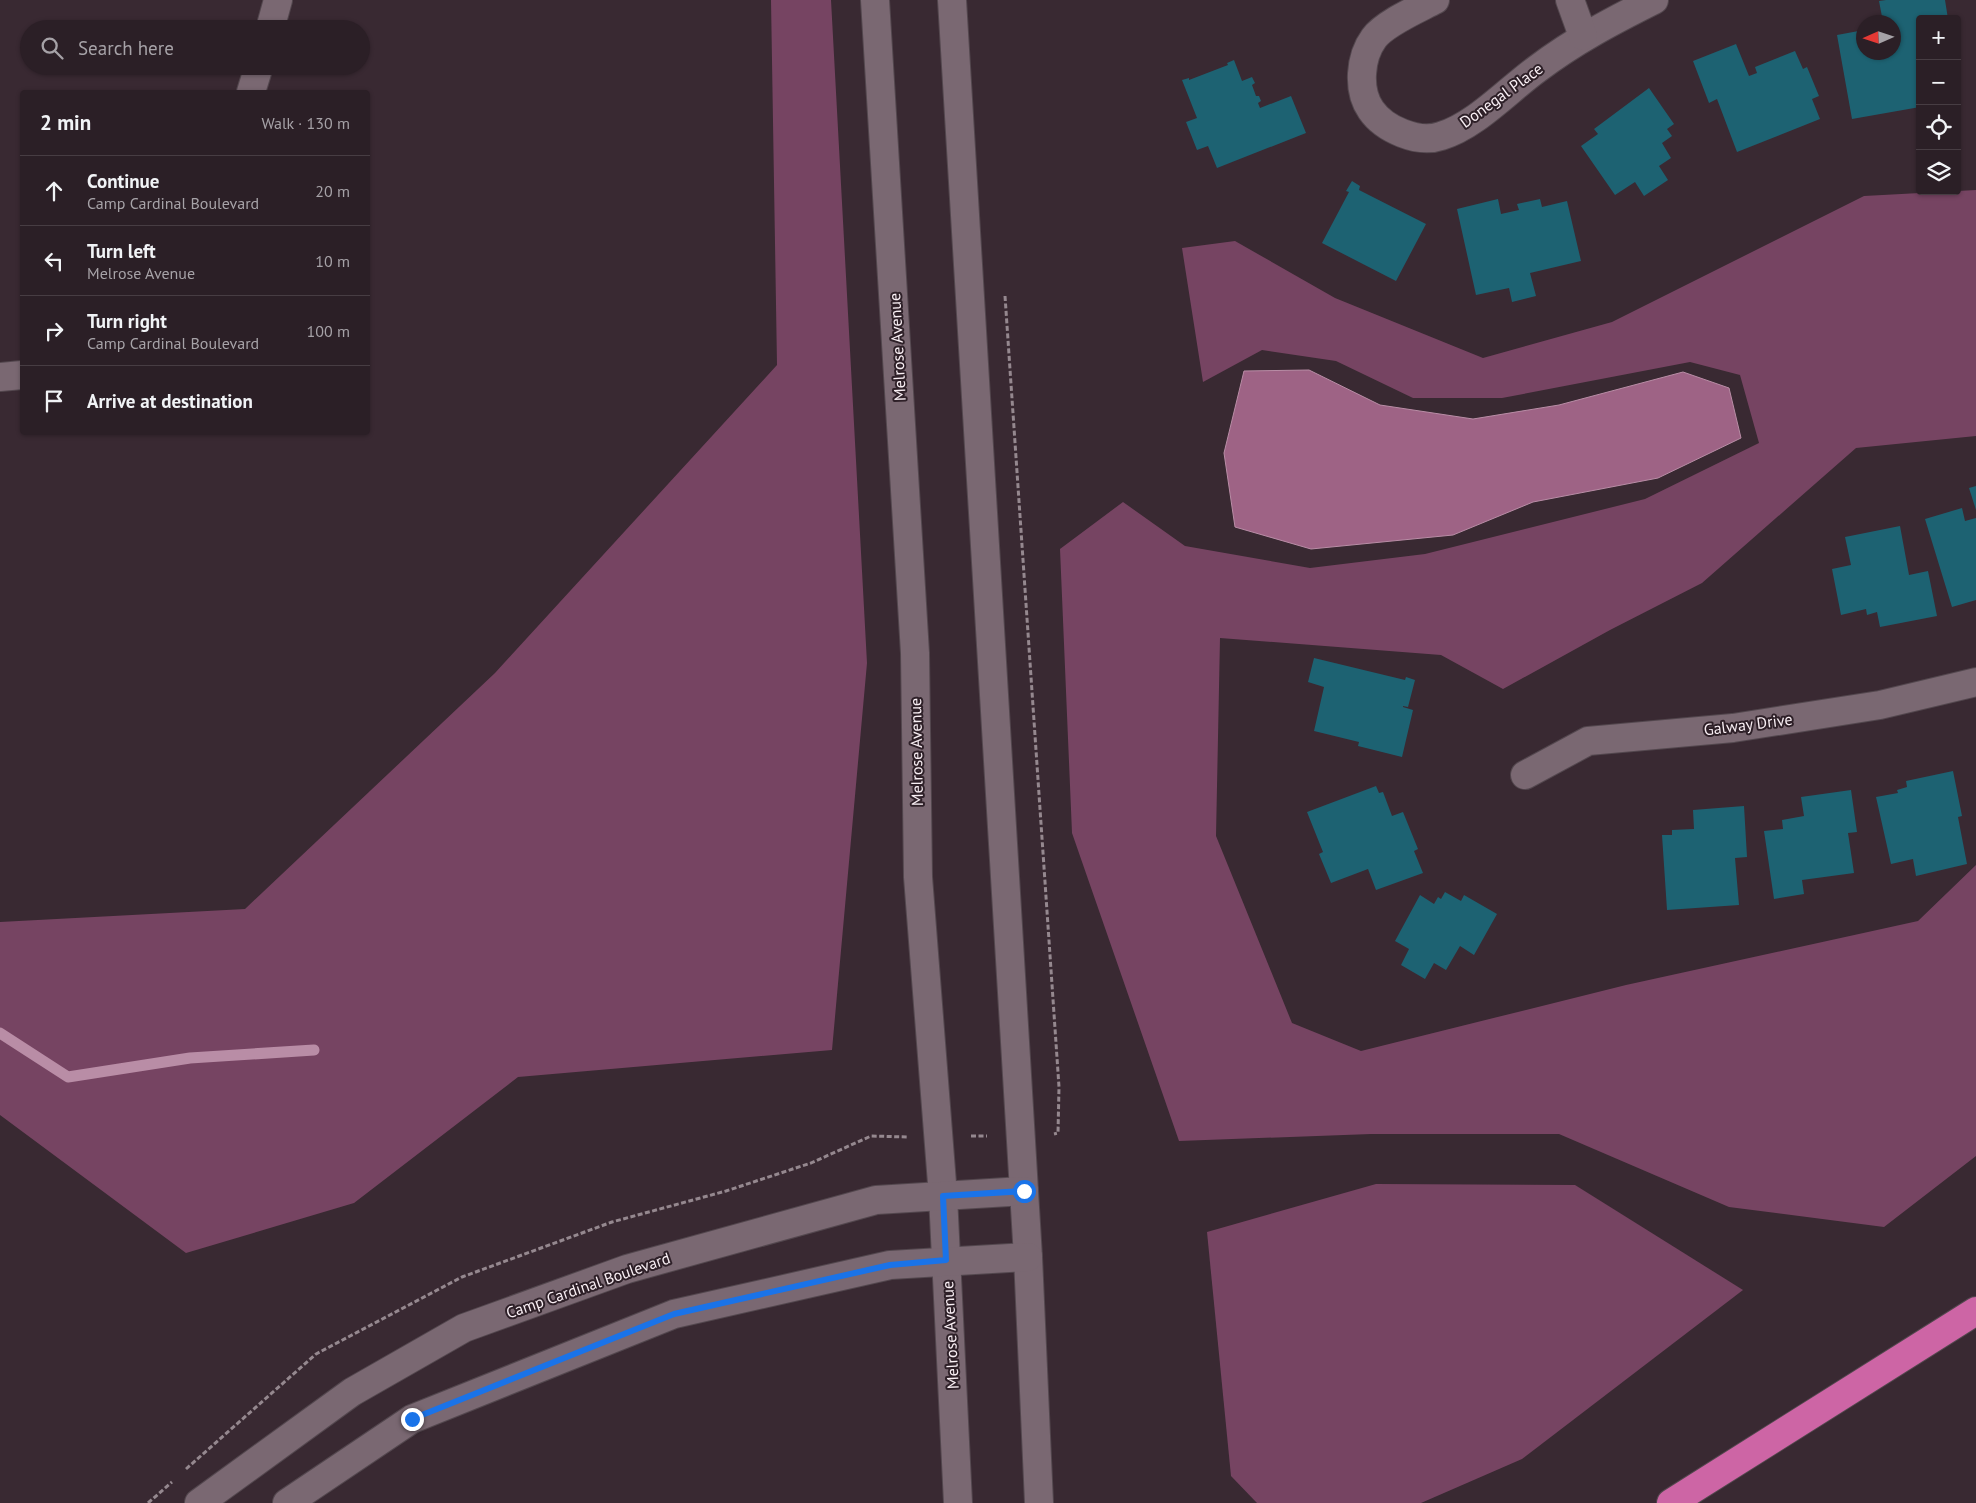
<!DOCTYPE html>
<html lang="en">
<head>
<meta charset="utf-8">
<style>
	body { margin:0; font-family:"PT Sans",sans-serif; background:#33272e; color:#f1f3f6 }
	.controls { position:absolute; right:15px; top:15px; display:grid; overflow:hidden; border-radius:5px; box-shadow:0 1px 4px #0004 }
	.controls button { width:45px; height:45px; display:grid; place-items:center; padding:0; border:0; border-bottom:1px solid #473d43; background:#2b1f26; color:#f1f3f6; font:25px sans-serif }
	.compass { position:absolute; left:1856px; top:15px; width:45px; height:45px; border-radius:50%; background:#2b1f26; box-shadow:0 1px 4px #0004; rotate:267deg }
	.stop { position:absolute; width:15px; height:15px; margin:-11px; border:4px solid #1a73e8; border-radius:50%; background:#fff }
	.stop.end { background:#1a73e8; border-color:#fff; box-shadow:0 1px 5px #0008 }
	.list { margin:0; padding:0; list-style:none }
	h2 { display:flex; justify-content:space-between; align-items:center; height:65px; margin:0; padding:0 20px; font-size:21px }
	h2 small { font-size:16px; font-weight:400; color:#a6a2a7 }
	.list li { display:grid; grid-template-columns:32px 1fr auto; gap:15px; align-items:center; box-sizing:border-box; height:70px; padding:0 20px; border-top:1px solid #473d43 }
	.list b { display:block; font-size:19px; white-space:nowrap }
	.list p { margin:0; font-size:16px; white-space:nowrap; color:#a6a2a7 }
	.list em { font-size:16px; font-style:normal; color:#a6a2a7 }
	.icon { flex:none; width:28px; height:28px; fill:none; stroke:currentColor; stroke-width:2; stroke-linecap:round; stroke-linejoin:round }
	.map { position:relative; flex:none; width:1976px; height:1503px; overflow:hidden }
	.search { position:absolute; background:#2b1f26; box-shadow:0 1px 4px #0004; left:20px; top:20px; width:350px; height:55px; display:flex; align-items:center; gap:12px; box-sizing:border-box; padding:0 18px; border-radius:28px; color:#a6a2a7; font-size:19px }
	.panel { position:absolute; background:#2b1f26; box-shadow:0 1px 4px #0004; left:20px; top:90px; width:350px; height:345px; border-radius:5px }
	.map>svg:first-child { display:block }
	.green { fill:#764462 }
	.water { fill:#9e6385; stroke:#b98da6 }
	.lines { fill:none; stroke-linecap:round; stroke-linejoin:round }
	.stream { stroke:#b98da6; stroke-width:11 }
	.building { fill:#1d6272 }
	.street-casing { stroke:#53474e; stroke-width:30 }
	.secondary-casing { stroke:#53474e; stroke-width:30 }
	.highway-casing { stroke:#53474e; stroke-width:30 }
	.path { stroke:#95888f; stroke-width:3; stroke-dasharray:5 2.5; stroke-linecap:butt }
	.street { stroke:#7a6872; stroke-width:28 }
	.secondary { stroke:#7a6872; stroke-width:28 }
	.highway { stroke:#cd65a5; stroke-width:28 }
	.route { stroke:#1a73e8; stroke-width:6 }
	.labels { text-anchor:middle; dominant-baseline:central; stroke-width:4; stroke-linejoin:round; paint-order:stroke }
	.street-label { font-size:16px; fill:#f9eff4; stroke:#2e2028 }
</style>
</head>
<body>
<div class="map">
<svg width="1976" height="1503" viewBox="0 0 1976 1503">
	<rect width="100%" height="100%" fill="#392932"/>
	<g class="green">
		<polygon points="771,0 831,0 867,663 832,1050 518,1077 354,1203 186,1253 0,1115 0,922 245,909 495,673 777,365"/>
		<polygon points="1976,190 1976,436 1856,448 1702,583 1610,630 1503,689 1441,655 1220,638 1216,836 1292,1023 1361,1051 1626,985 1918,921 1976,865 1976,1156 1884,1227 1729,1207 1559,1134 1371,1134 1179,1141 1072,833 1060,549 1123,502 1185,546 1310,568 1425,554 1645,499 1759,443 1740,375 1690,362 1502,398 1413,398 1336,361 1262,350 1203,382 1182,248 1235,241 1335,298 1483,358 1612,322 1864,196"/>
		<polygon points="1376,1184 1575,1185 1743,1290 1522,1459 1421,1503 1257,1503 1231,1476 1207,1232"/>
	</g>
	<polygon class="water" points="1309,370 1380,405 1473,419 1559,405 1683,372 1729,388 1741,438 1658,478 1533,502 1453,535 1311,549 1235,527 1224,453 1244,371"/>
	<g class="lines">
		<polyline class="stream" points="0,1033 68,1077 190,1058 314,1050"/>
	</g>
	<g class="building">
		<polygon points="1886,0 1945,0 1948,19 1920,19 1920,107 1852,119 1837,35 1864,30 1864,52 1894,52 1894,22 1883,22 1879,1"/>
		<polygon points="1736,44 1749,76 1757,73 1755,67 1795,51 1803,69 1807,67 1819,96 1812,99 1820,119 1737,152 1717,99 1709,103 1693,61"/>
		<polygon points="1234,60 1242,81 1252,77 1255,83 1252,85 1256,96 1259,96 1261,101 1258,103 1260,108 1291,96 1306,133 1217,168 1208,146 1197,150 1186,122 1197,118 1182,80 1189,78 1189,80 1228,65 1227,63"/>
		<polygon points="1649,88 1674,124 1667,129 1672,136 1662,143 1671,158 1659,166 1668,180 1644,196 1635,182 1615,195 1581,146 1598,134 1594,129"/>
		<polygon points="1352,181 1360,186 1359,190 1426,224 1396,281 1322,243 1349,192 1346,191"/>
		<polygon points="1498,199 1501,214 1519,210 1517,204 1540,199 1542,207 1567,201 1581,261 1530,273 1536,296 1512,302 1509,288 1476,295 1457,209"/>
		<polygon points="1976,486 1976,510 1969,488"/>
		<polygon points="1962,508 1965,521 1976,518 1976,600 1952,607 1925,519"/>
		<polygon points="1900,526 1909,575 1928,571 1937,616 1880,627 1877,612 1867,615 1866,609 1841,615 1832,569 1851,565 1845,537"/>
		<polygon points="1314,658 1405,680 1406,677 1415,680 1408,707 1403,706 1403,707 1413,710 1402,757 1358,746 1359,742 1314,731 1324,687 1308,682"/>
		<polygon points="1953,771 1962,816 1958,817 1967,864 1916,876 1913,859 1891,864 1876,797 1898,793 1897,790 1907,787 1906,781"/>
		<polygon points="1376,786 1379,793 1383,792 1392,816 1403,812 1418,849 1414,851 1423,873 1376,890 1368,869 1331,883 1319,854 1323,852 1307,812"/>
		<polygon points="1851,790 1857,832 1848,833 1854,873 1802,880 1804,894 1774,899 1764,831 1783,829 1782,820 1804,816 1801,797"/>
		<polygon points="1744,806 1747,857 1735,858 1739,905 1667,910 1662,835 1672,835 1672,830 1694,829 1693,810"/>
		<polygon points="1445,892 1461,901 1464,895 1497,914 1474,955 1460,946 1446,970 1434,963 1425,979 1401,965 1409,949 1395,941 1420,895 1434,904 1438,897 1441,899"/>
	</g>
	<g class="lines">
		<g class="street-casing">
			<g id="street">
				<path d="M1435 0C1418 9 1385 23 1374 38 1360 57 1357 90 1371 110 1384 129 1418 144 1441 136 1475 126 1508 90 1537 69 1574 41 1612 21 1654 0"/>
				<polyline points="1570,0 1583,36"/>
				<polyline points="270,29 278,0"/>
				<polyline points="251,92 259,66"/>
				<polyline points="0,377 22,375"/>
				<polyline points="1525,775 1588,741 1733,728 1880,705 1976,682"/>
			</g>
		</g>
		<g class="secondary-casing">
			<g id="secondary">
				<polyline points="875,0 915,653 918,877 943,1196 958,1503"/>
				<polyline points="952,0 1028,1257 1039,1503"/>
				<polyline points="199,1503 352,1392 464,1328 627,1269 876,1200 1024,1191"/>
				<polyline points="287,1503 412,1419 674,1314 890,1265 1028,1257"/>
			</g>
		</g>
		<g class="highway-casing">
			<polyline id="highway" points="1671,1503 1976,1311"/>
		</g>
		<g class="path">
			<polyline points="1005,296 1059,1087 1058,1133 1054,1134"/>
			<polyline points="971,1136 987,1136"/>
			<polyline points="186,1469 316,1354 462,1277 612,1222 726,1191 811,1163 871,1136 907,1137"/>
			<polyline points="148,1503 172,1482"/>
		</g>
		<use href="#street" class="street"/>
		<use href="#secondary" class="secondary"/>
		<use href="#highway" class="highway"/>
	</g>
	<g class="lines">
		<polyline class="route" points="412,1419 674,1314 890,1265 946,1260 943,1196 1024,1191"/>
	</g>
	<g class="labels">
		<g class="street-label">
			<text transform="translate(1501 95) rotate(-36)">Donegal Place</text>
			<text transform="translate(897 347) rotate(-93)">Melrose Avenue</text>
			<text transform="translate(1748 724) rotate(-7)">Galway Drive</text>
			<text transform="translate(916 752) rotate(-91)">Melrose Avenue</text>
			<text transform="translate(588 1285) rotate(-19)">Camp Cardinal Boulevard</text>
			<text transform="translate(950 1335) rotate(-93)">Melrose Avenue</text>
		</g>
	</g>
</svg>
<div class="controls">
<button>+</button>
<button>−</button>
<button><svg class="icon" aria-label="locate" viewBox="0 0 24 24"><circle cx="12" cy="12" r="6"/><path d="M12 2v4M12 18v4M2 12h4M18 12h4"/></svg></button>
<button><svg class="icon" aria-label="layers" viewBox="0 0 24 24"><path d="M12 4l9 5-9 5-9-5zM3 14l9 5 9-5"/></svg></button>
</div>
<svg class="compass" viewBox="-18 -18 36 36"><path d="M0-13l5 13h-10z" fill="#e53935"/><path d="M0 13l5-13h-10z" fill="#a6a2a7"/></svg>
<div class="stop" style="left:1024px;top:1191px"></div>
<div class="stop end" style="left:412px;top:1419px"></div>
<div class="search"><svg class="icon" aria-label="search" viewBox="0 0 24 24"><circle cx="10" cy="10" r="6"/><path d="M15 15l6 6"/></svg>Search here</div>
<section class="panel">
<h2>2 min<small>Walk · 130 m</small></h2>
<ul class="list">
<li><svg class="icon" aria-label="ahead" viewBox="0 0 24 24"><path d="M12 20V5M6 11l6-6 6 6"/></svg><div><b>Continue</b><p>Camp Cardinal Boulevard</p></div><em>20 m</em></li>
<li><svg class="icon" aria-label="left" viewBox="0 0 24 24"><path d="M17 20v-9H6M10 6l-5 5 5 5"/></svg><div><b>Turn left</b><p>Melrose Avenue</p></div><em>10 m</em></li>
<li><svg class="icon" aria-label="right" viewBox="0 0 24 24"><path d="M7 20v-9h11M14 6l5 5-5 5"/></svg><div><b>Turn right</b><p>Camp Cardinal Boulevard</p></div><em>100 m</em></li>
<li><svg class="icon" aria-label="arrive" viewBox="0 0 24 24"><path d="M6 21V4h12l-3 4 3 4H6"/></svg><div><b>Arrive at destination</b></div></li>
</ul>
</section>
</div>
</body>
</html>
